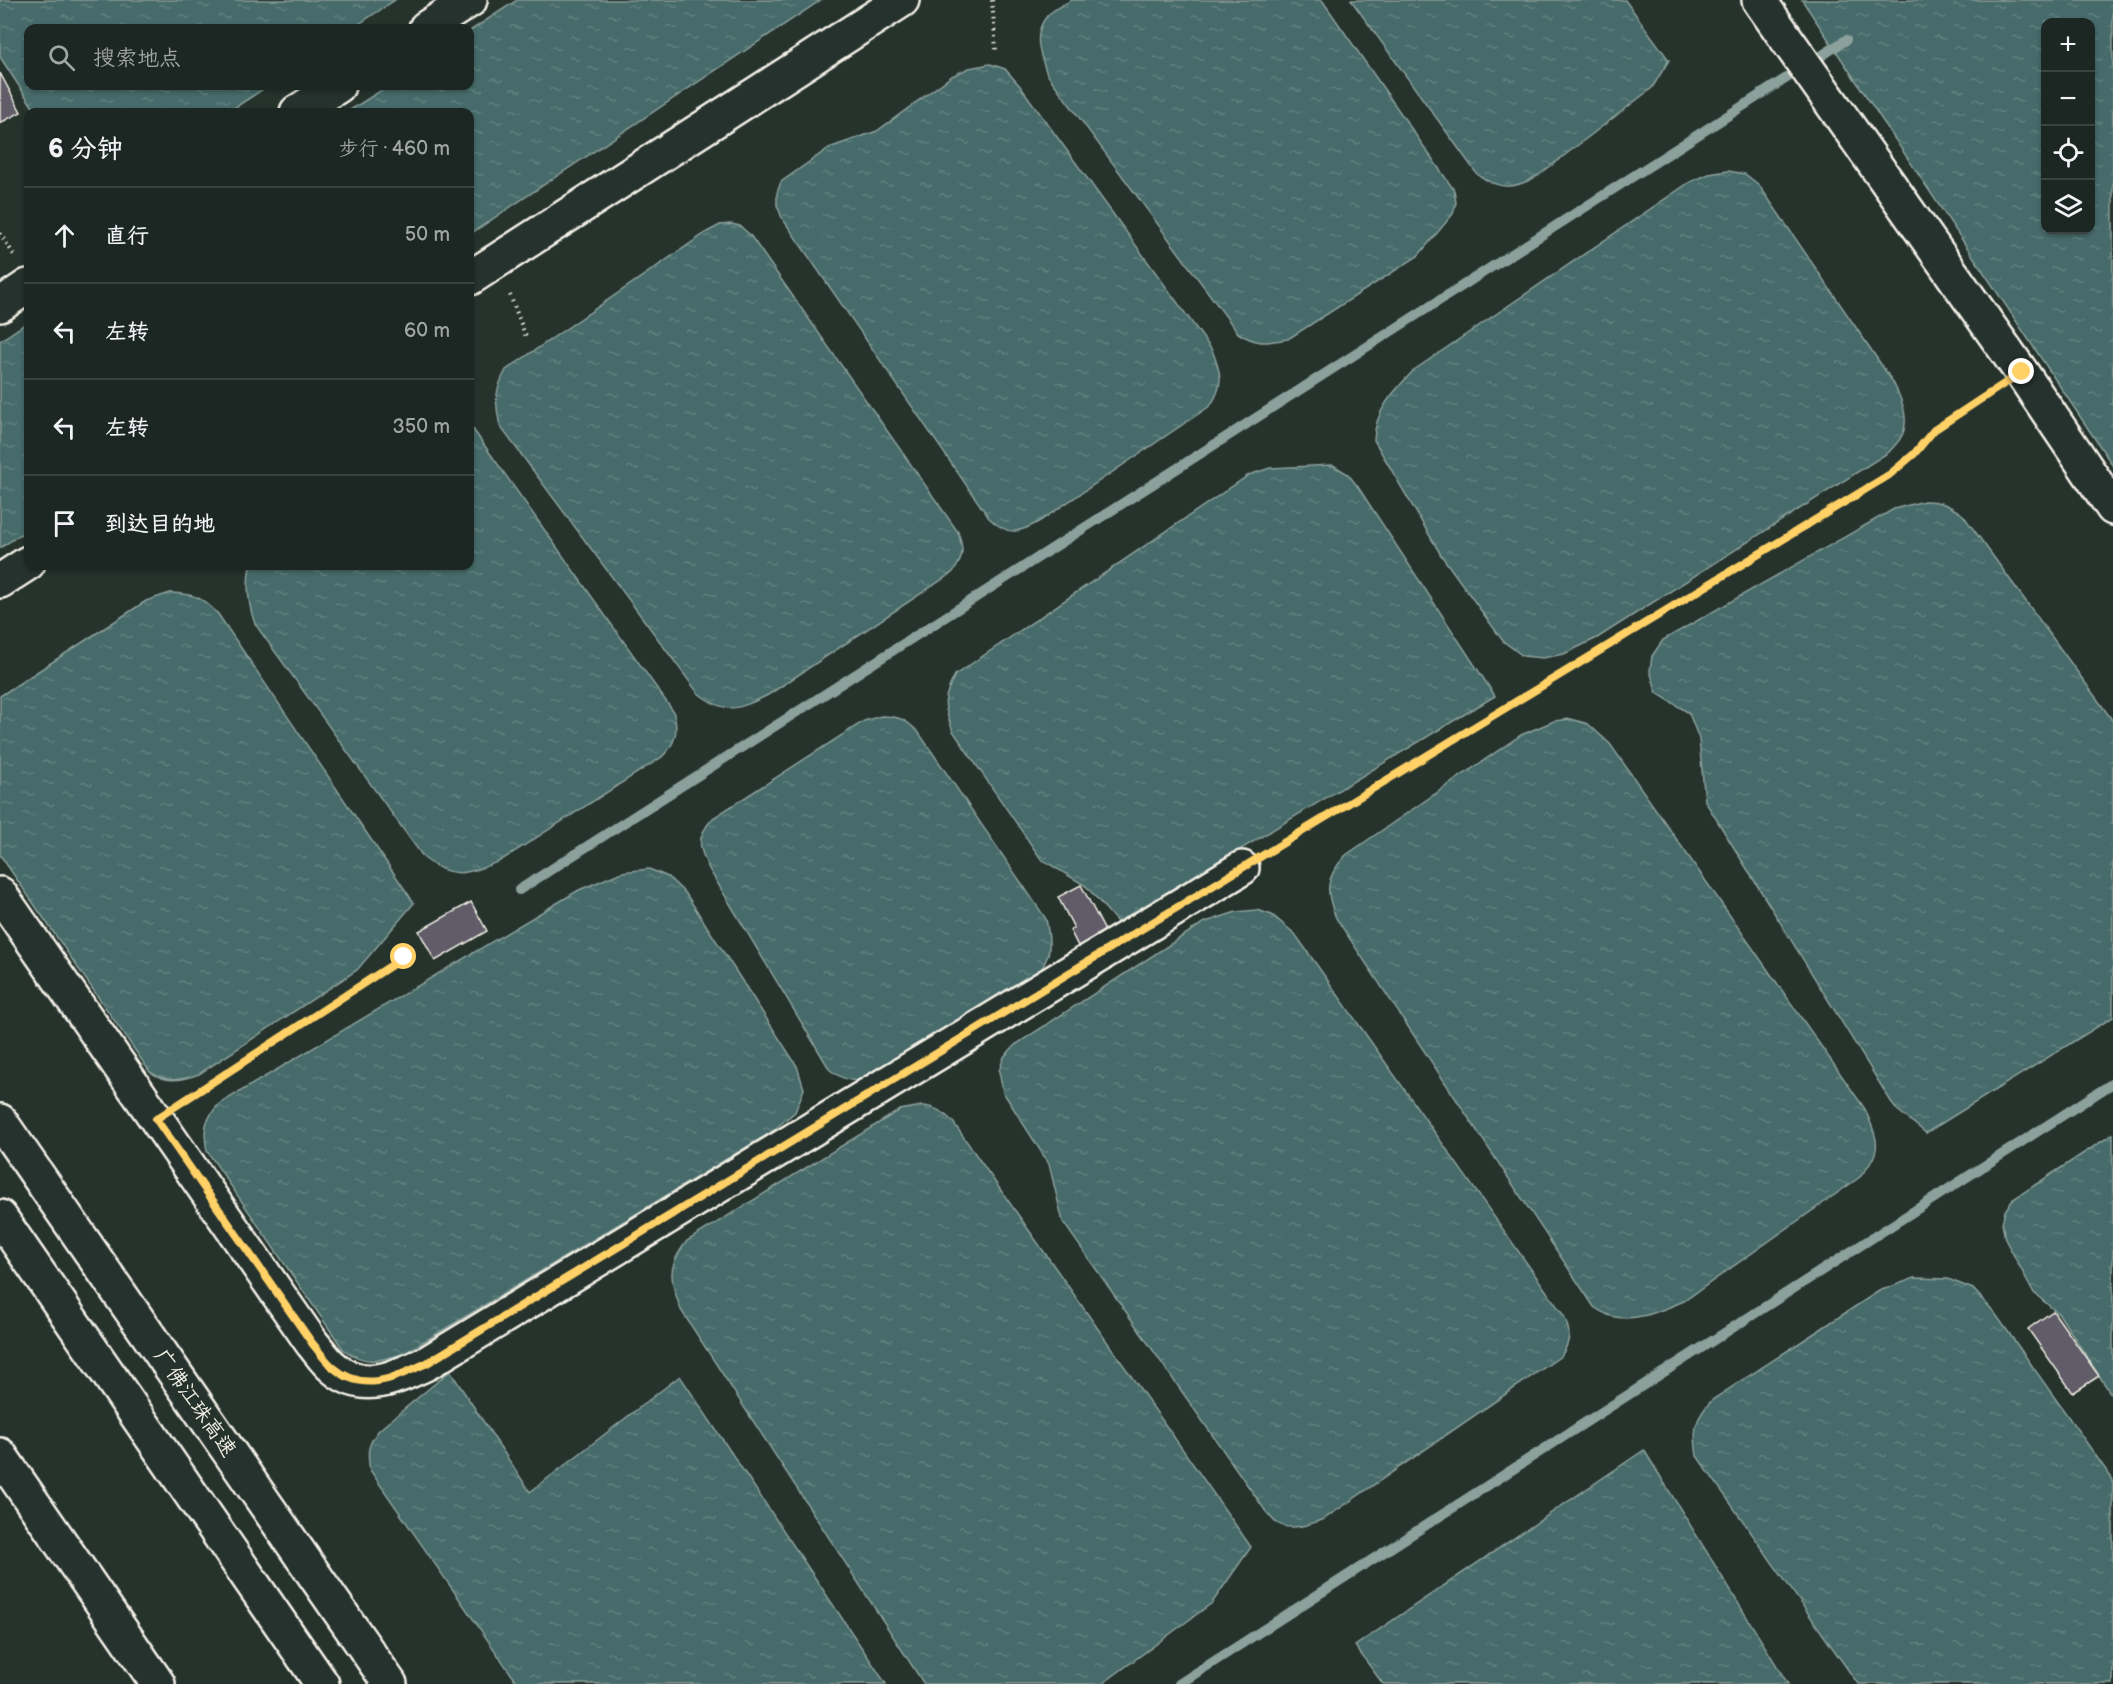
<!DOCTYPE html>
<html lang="zh">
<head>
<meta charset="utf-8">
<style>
	body { margin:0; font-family:"Balsamiq Sans","LXGW WenKai TC",sans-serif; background:#29322f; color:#f1f3f6 }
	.controls { position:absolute; right:18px; top:18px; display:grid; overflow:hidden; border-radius:12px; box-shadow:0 2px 4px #0004 }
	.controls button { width:54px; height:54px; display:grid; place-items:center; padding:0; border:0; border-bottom:2px solid #3a4340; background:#1c2622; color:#f1f3f6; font:30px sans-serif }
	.stop { position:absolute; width:18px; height:18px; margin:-14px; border:4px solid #ffd166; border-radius:50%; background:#fff }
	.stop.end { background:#ffd166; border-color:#fff; box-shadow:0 2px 6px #0008 }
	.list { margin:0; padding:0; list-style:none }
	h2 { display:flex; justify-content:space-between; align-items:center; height:78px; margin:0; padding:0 24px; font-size:26px }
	h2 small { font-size:20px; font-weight:400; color:#a0a5a5 }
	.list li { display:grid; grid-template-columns:39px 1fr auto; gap:18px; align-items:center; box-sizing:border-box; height:96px; padding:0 24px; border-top:2px solid #3a4340 }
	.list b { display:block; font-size:22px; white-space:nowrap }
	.list em { font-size:20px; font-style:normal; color:#a0a5a5 }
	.icon { flex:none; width:33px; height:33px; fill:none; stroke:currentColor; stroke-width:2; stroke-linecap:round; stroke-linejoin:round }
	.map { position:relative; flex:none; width:2113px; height:1684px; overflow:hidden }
	.search { position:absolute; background:#1c2622; box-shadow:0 2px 4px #0004; left:24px; top:24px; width:450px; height:66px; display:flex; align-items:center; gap:15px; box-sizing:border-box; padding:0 21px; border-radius:12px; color:#a0a5a5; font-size:22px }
	.panel { position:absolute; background:#1c2622; box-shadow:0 2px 4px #0004; left:24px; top:108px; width:450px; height:462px; border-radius:12px }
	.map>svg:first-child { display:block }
	.water { fill:url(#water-ripples); stroke:#8ca19c; stroke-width:1.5; fill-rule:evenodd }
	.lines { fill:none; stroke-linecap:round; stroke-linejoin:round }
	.stream { stroke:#8ca19c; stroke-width:10 }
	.building { fill:#605c67; stroke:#f4f1e8; stroke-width:1.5 }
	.street-casing { stroke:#f4f1e8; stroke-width:38 }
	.highway-casing { stroke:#f4f1e8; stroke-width:38 }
	.path { stroke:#f4f1e8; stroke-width:4; stroke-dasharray:1.5 4.5; stroke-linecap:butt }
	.street { stroke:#26332d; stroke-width:33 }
	.highway { stroke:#26332d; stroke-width:33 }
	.route { stroke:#ffd166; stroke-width:8 }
	.labels { text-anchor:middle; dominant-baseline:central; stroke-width:4.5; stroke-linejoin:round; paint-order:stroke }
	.street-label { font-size:21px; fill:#f4f1e8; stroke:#26332d }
</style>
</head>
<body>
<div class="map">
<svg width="2113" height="1684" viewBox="0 0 2113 1684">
	<defs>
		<pattern id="water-ripples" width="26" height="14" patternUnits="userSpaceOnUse" patternTransform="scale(1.5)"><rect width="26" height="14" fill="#466b6a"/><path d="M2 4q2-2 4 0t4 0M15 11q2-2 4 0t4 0" fill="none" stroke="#61817f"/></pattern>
	</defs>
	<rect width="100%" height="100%" fill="#26332d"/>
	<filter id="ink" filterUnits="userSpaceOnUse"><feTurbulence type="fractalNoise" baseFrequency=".0167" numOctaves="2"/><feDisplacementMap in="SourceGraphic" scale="12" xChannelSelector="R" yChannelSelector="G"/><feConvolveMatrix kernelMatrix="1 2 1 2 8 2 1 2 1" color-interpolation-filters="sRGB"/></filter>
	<g filter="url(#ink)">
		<g class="water">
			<polygon points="0,0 395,0 353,28 28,28 28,86 268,86 228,112 36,112 0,57"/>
			<polygon points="517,0 821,0 470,234 470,112 347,112 388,86 470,86 470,31"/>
			<path d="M1071 0H1322L1454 190 1456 203 1453 214 1418 256 1288 339C1265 343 1258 345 1238 333L1047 74C1040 54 1032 34 1047 16 1053 9 1064 5 1071 0Z"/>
			<path d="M1351 0H1625L1669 60 1652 88 1539 175C1515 189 1500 191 1477 174Z"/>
			<path d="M1802 0H2113V466ZM2046 22H2090V230H2046Z"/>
			<path d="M990 64 1005 69 1020 86 1212 350C1221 373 1225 384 1210 406L1040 521C1018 534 1008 536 989 518L782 218 777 205V193L781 182 829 148 877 131 952 76 969 68Z"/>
			<path d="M1728 171 1745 174 1759 185 1893 382C1901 398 1911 420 1901 437 1899 442 1893 447 1889 452L1597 638 1564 654 1543 658 1523 656 1503 641 1441 555 1374 440C1375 410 1394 391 1414 370L1690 182 1709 174Z"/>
			<path d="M731 224 740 226 750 235 958 532C964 549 964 559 952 573L768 695C737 710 726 715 698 693L500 426C495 402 494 392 506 370L707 232 720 225Z"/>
			<polygon points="28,322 28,529 0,548 0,341"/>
			<path d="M470 425 673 711C679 731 676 743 662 757L500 861C469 873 452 881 424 858L255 624C248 604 246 586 250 566H470Z"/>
			<path d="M1333 465 1348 474 1358 487 1495 696 1118 923 1086 886 1041 859 953 731C943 705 942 700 955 675L1249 475 1270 468Z"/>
			<path d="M1924 501C1941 501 1949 505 1963 515L2113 721V1017L1926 1133 1895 1108 1705 801 1699 739 1689 713 1657 693 1650 671 1652 656 1663 640 1894 509Z"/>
			<path d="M170 593C194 594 201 596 218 614L414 903 357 970 199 1074C180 1081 167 1083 150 1072L0 855V696L146 601Z"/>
			<path d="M881 716C899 716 907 720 919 733L1046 919C1052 950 1051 956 1033 982L870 1081C853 1082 843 1080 830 1070L709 869C699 847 695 838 713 818L864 721Z"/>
			<path d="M1571 719 1588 724 1610 744 1865 1109C1878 1141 1884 1149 1860 1177L1684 1301C1662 1310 1636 1323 1611 1316 1605 1314 1599 1310 1594 1307L1336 918C1325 891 1325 878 1346 855L1521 735 1554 721Z"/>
			<path d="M649 869 668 877 686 894 797 1066 804 1089 795 1112 770 1133 405 1353C379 1361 366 1366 343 1349L207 1151C203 1129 204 1121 219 1104L579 890 622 872Z"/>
			<path d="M1257 910 1272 915 1295 934 1564 1316C1571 1332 1571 1341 1561 1356L1324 1519C1311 1524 1290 1532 1277 1523 1273 1521 1270 1516 1267 1513L1063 1222 1049 1164 1003 1092 999 1071 1004 1057 1015 1045 1203 923 1236 912Z"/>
			<path d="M922 1106C936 1107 943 1112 953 1122L1251 1547 1212 1603 1102 1684H924L681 1310C670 1279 666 1268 687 1241L900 1110Z"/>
			<polygon points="2113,1134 2113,1397 2059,1314 2034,1293 2005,1239 2002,1223 2005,1211 2012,1200"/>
			<path d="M1915 1278 1948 1279 1973 1289 1994 1312 2113 1480V1684H1858L1697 1456C1693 1429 1694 1420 1712 1400L1879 1291Z"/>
			<path d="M450 1371 530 1492 680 1376 886 1684H518L370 1470C367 1452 367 1445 379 1430Z"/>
			<polygon points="1644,1450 1788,1684 1383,1684 1355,1646"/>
		</g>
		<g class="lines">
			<g class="stream">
				<polyline points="519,890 1846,40"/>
				<polyline points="1179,1684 2113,1083"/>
			</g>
		</g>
		<g class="building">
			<polygon points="0,73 21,112 0,123"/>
			<polygon points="1081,885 1105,931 1078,946 1070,930 1074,928 1058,897"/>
			<polygon points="471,902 487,931 435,961 419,931"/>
			<polygon points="2053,1311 2099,1376 2073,1393 2028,1329"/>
		</g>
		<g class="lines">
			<g class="street-casing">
				<g id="street">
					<polyline points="1759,0 2022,373 2113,508"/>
					<polyline points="426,28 470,0"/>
					<polyline points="297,112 338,86"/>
					<polyline points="470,278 902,0"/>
					<polyline points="0,305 28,286"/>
					<polyline points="0,581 28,563"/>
					<path d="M0 894 312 1343C319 1351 325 1361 334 1368 364 1394 396 1377 427 1363L1242 868"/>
					<polyline points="0,1455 158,1684"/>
				</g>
			</g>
			<g class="highway-casing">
				<g id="highway">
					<polyline points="0,1121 390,1684"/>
					<polyline points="0,1217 322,1684"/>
				</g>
			</g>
			<g class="path">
				<polyline points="992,0 996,50"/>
				<polyline points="0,233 14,255"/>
				<polyline points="510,295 526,337"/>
				<polyline points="1271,851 1889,475 1914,454 1934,430 1992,392"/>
				<polyline points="186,1100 404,957"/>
			</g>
			<use href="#street" class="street"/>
			<use href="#highway" class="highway"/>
		</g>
	</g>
	<g class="lines" filter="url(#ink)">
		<path class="route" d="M404 957 156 1119 312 1343C319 1351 325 1361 334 1368 364 1394 396 1377 427 1363L1889 475 1914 454 1934 430 2022 372"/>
	</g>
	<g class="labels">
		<g class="street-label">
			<text transform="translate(195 1403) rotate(55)">广佛江珠高速</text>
		</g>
	</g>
</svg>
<div class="controls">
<button>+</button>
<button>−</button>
<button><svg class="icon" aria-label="locate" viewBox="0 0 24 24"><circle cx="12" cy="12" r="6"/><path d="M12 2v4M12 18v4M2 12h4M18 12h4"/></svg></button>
<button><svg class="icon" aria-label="layers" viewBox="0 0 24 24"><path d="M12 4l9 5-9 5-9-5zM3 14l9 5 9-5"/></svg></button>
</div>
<div class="stop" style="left:404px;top:957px"></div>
<div class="stop end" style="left:2022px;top:372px"></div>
<div class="search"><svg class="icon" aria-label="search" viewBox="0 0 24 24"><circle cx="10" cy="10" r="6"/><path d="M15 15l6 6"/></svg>搜索地点</div>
<section class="panel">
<h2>6 分钟<small>步行 · 460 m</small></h2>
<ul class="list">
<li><svg class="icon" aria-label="ahead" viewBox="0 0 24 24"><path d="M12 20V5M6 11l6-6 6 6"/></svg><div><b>直行</b></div><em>50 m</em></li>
<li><svg class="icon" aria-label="left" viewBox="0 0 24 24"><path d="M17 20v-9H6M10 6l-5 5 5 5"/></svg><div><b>左转</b></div><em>60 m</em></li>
<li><svg class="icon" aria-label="left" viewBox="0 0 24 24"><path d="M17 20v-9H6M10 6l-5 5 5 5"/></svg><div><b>左转</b></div><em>350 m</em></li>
<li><svg class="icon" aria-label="arrive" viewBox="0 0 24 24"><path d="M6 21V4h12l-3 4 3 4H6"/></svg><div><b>到达目的地</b></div></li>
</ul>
</section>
</div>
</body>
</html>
